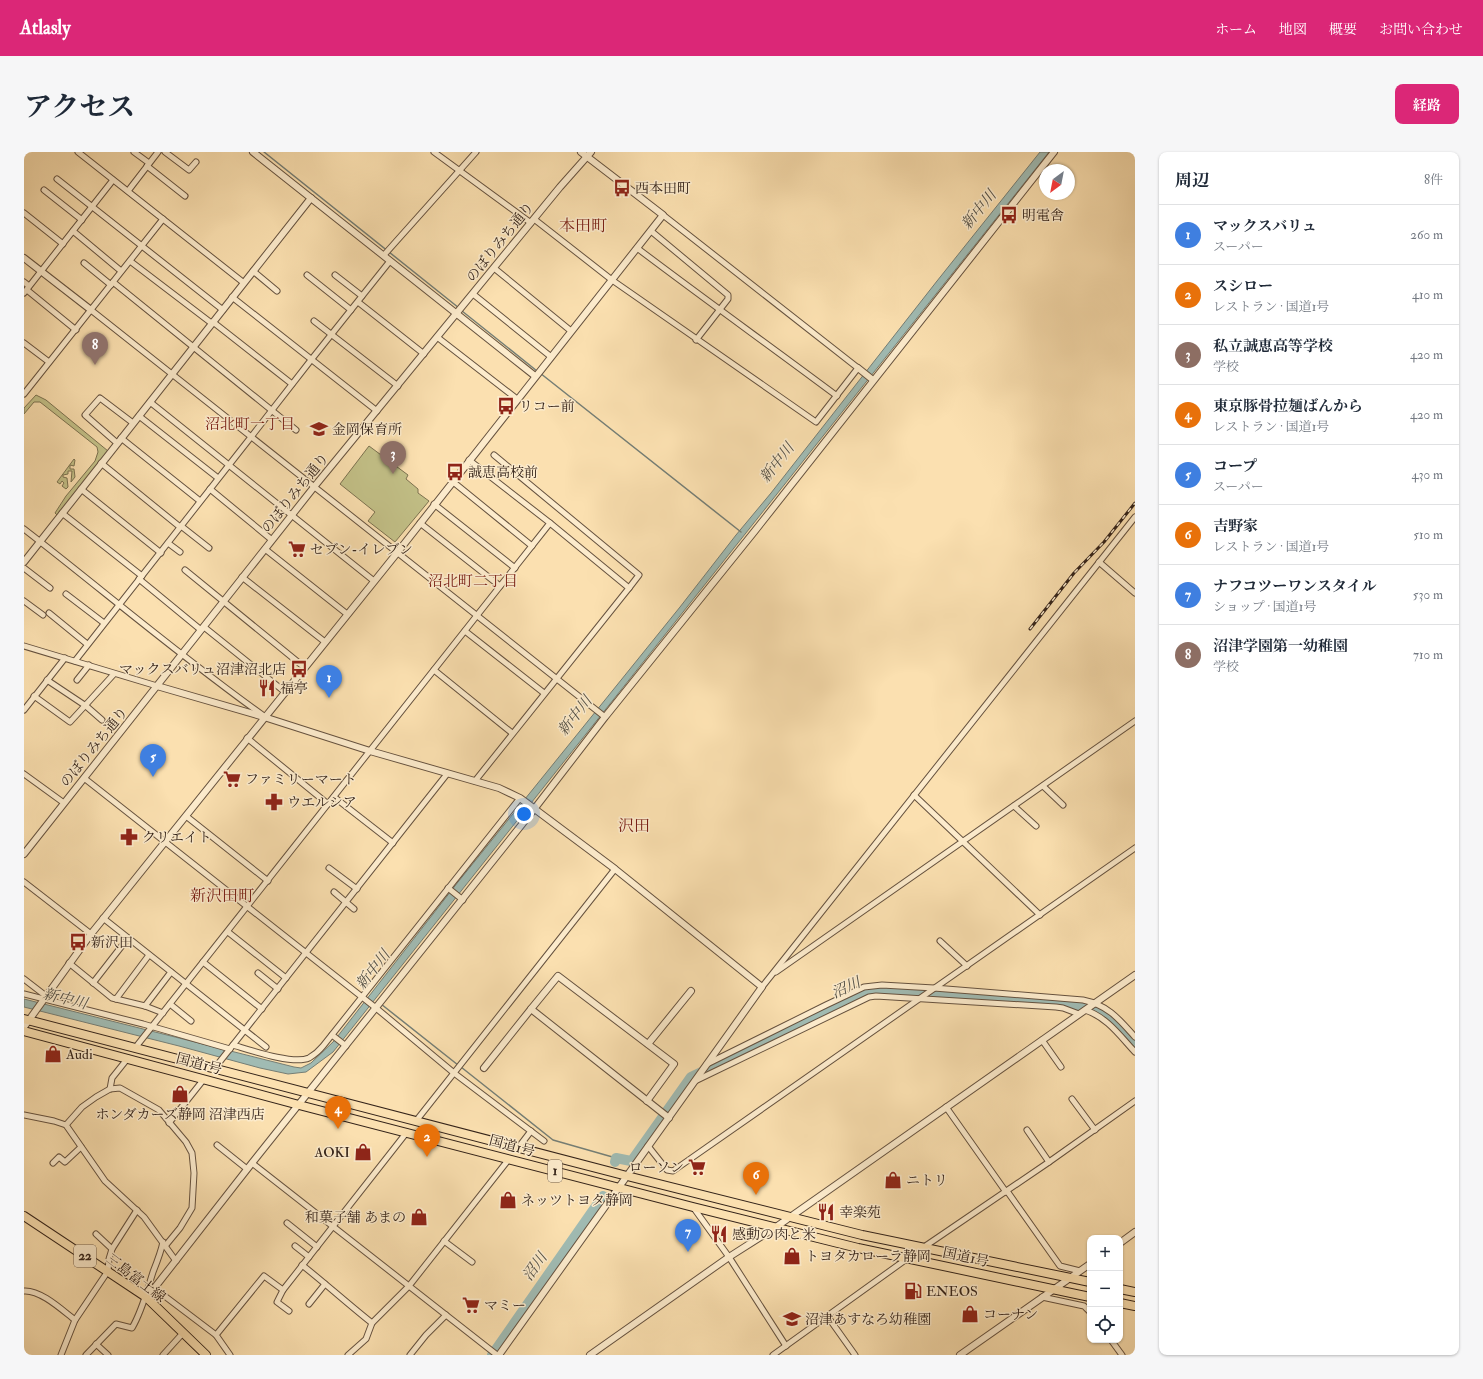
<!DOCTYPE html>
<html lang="ja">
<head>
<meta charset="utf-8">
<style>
	body { margin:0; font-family:"IM FELL Double Pica","Noto Serif JP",serif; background:#f6f6f7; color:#1f2937 }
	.controls { position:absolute; right:12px; bottom:12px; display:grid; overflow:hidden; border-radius:8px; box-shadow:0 1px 3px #0004 }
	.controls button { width:36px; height:36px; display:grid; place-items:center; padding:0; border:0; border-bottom:1px solid #e0e1e3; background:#fff; color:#1f2937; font:20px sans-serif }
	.compass { position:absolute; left:1015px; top:12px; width:36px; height:36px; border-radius:50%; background:#fff; box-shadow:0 1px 3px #0004; rotate:212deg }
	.you { position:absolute; left:500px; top:662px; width:14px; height:14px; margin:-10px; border:3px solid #fff; border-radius:50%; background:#1a73e8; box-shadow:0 0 0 6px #1a73e833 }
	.badge { display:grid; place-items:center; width:26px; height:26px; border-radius:50%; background:#db2777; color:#fff; font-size:13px; font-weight:700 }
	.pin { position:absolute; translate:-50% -33px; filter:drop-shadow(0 1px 2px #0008) }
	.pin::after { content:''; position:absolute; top:21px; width:14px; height:12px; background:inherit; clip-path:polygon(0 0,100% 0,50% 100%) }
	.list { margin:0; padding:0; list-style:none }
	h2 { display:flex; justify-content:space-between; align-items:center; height:52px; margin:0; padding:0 16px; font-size:17px }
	h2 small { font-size:13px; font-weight:400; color:#747a83 }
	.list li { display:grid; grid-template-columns:26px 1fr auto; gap:12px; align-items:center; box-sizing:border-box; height:60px; padding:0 16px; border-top:1px solid #e0e1e3 }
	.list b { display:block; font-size:15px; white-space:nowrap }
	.list p { margin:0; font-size:13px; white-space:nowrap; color:#747a83 }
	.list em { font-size:13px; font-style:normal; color:#747a83 }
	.icon { flex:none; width:22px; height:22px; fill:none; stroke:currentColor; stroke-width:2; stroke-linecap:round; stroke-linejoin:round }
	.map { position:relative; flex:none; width:1111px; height:1203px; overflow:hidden; border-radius:8px }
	header { display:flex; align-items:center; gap:24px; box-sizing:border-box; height:56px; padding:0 20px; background:#db2777; color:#fff }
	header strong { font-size:19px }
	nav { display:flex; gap:22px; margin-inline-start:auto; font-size:14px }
	.intro { display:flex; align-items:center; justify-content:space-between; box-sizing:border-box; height:96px; padding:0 24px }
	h1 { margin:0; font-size:28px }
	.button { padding:10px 18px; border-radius:8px; background:#db2777; color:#fff; font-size:14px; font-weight:700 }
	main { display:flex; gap:24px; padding:0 24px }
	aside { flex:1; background:#fff; border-radius:8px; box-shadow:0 1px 3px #0004 }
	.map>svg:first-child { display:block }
	.green { fill:#c3c188; stroke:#7c7250 }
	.water { fill:#a0bbb3; stroke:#757e75 }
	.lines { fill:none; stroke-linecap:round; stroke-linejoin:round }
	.stream { stroke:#757e75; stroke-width:1.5 }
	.river { stroke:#a0bbb3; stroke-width:10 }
	.minor-casing { stroke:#66523f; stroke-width:7 }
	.tertiary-casing { stroke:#66523f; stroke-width:8 }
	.primary-casing { stroke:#342319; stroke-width:10 }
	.trunk-casing { stroke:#342319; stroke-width:10 }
	.minor { stroke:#fcebcc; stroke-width:5 }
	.tertiary { stroke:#fcebcc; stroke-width:6 }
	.primary { stroke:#fbe0b0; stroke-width:8 }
	.trunk { stroke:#fbe0b0; stroke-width:8 }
	.rail-casing { stroke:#342319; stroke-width:3 }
	.rail { stroke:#fcebcc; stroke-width:1.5; stroke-dasharray:4.5; stroke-linecap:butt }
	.labels { text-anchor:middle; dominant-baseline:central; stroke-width:3; stroke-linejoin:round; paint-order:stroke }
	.shield { fill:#fcebcc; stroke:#705f4f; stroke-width:1 }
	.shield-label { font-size:13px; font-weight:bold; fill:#342319 }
	.poi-label { font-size:14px; fill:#342319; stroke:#fcebcc; text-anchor:start }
	.street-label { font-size:14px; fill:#342319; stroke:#fcebcc }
	.water-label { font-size:15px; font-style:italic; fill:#545147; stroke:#fcebcc }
	.neighbourhood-label { font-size:15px; fill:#7a1f14; stroke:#fcebcc }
	.quarter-label { font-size:16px; fill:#7a1f14; stroke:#fcebcc }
</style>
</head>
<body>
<header>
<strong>Atlasly</strong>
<nav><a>ホーム</a><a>地図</a><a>概要</a><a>お問い合わせ</a></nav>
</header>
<div class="intro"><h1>アクセス</h1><a class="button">経路</a></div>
<main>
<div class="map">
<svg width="1111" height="1203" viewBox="0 0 1111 1203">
	<rect width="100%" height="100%" fill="#fbe0b0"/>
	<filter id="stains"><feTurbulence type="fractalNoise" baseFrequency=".005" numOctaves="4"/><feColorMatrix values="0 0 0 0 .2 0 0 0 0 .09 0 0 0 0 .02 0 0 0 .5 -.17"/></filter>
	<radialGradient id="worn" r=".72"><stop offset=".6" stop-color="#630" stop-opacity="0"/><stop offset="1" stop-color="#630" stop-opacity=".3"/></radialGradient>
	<g class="green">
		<polygon points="12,243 22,248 84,299 33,363 31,361 42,344 71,309 74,300 73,295 16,250 10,250 0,262 0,256"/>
		<polygon points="345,294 384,323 382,327 394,337 394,341 405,349 371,390 344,369 351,360 316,332"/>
		<polygon points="50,307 51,308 50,314 46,313 46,317 50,317 51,325 47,330 48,319 44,319 44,322 39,323 39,325 43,326 44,335 42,337 38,334 40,331 38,329 36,332 33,330"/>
	</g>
	<polygon class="water" points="1016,0 1025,0 309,900 282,920 264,922 236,916 155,894 0,855 0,847 270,915 277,916 287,911 310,889 434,730 656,455 712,383 747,341 913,129"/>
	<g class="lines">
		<g class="stream">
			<polyline points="240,0 435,156"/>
			<polyline points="438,159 513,219"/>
			<polyline points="516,221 717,380"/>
			<polyline points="357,852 434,913"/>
			<polyline points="437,915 529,988 592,1006"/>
		</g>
		<g class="river">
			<polyline points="591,1010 592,1006 607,1009 609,1007 667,925 844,841 856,839 1053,853 1076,859 1092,871 1111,893"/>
			<polyline points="468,1203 579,1044"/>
		</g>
		<g class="minor-casing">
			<g id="minor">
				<polyline points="54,0 220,131"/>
				<polyline points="110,0 125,11"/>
				<polyline points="141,0 165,18 172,10"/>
				<polyline points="410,0 507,71"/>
				<polyline points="123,14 161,44"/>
				<polyline points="33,27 199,158"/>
				<polyline points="20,38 58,68"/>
				<polyline points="104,39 134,0"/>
				<polyline points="0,61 39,92"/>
				<polyline points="510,67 588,128 792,270 834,216 639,63"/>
				<polyline points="49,79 97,119"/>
				<polyline points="627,79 704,143 704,147 672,188"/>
				<path d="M613 96C679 146 746 194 813 244"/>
				<polyline points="360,103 452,0"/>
				<polyline points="106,109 186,170 189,170 268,232"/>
				<polyline points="60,111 87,133"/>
				<polyline points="470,116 547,179"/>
				<polyline points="229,119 253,139"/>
				<polyline points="283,123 327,158"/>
				<polyline points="311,123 338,144"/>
				<polyline points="0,130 5,134"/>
				<polyline points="89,130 272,278"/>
				<polyline points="3,138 52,178"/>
				<polyline points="0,141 89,28"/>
				<polyline points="449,142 526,204"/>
				<polyline points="208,145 353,259"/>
				<polyline points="334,150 400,202"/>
				<polyline points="67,158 581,565"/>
				<polyline points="290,169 374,234"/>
				<polyline points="413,185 493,247"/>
				<polyline points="0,191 25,210"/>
				<polyline points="0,242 139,67"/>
				<polyline points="126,250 350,429"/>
				<polyline points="115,264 194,326"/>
				<polyline points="97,286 176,349"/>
				<polyline points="93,291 61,263 76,246 109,271"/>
				<polyline points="470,303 615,423 605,436"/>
				<polyline points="445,308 526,371 605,436 451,629"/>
				<polyline points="77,311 156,375"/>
				<polyline points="428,329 508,394"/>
				<polyline points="57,337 137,401"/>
				<polyline points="186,337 248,388"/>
				<polyline points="410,352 491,416"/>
				<polyline points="38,361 118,424"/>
				<polyline points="396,371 476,434"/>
				<polyline points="157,374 185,396"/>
				<path d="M0 377C80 439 157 505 240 564"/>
				<polyline points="144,391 156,400"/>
				<polyline points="241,397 323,462"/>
				<polyline points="1075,410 1111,441"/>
				<polyline points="0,416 26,436"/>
				<polyline points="161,418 280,515"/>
				<polyline points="218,425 301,490"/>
				<polyline points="115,427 177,478"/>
				<polyline points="42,442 80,471"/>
				<polyline points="0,449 19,463"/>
				<polyline points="25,461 63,492"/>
				<polyline points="180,475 261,540"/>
				<polyline points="441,479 520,541"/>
				<polyline points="0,494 133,534"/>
				<polyline points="51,509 227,285 287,208 366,109"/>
				<polyline points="410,518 488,581"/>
				<polyline points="23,528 62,554 78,568"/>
				<polyline points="53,528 65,513"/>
				<polyline points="10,544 46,570 90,522"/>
				<polyline points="0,558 41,506"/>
				<polyline points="223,586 304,652"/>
				<polyline points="0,622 40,651"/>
				<polyline points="60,626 352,856 430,921 520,989"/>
				<polyline points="1019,634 1039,653"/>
				<polyline points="890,643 1016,763"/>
				<polyline points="310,645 369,691"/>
				<polyline points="990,654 1012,674"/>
				<polyline points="162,664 244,729"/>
				<polyline points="305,716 333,737"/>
				<polyline points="0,730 67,782"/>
				<polyline points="424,736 439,748"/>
				<polyline points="310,740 330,757"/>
				<polyline points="79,766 242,895"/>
				<polyline points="204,780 262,826"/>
				<polyline points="916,789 943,814"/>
				<polyline points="179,810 238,857"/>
				<polyline points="45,811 88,846 121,854 139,861"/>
				<polyline points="752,820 1111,569"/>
				<polyline points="234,821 254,837"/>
				<polyline points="0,827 22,844"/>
				<polyline points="69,831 104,786"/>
				<polyline points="738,835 1111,365"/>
				<polyline points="0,842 119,872 206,897"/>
				<polyline points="92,847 125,803"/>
				<polyline points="146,852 167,869"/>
				<polyline points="121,854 147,820"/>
				<path d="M1061 858C1083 865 1096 884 1111 900"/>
				<polyline points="308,883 322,894"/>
				<polyline points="1018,888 1037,915"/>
				<path d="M209 893C226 898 269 913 285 906 290 903 295 899 299 894L496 646"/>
				<polyline points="111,896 526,371"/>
				<path d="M683 912 802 853 840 835 858 833 910 836 1059 848C1084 853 1095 867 1111 885"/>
				<polyline points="190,917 423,622"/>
				<polyline points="671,929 845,845 852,844 1032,855 1039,856 1055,862"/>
				<polyline points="86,937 88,926 104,906"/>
				<polyline points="1048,947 1071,978"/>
				<polyline points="922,955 982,1040"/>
				<polyline points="0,963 30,969 42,973 81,1029 120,1065 152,1109"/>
				<polyline points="392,969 591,717"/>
				<polyline points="145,971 180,927"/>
				<polyline points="42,973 58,955 72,945 86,937 96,936 135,958 162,990 168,1001 170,1021 168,1056 156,1076 142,1093"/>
				<polyline points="1003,978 1025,1010"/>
				<polyline points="193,993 223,1017"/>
				<polyline points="624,994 643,1018 649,1019 1111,696"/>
				<polyline points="494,996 507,979"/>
				<polyline points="29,1011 35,1005 41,1010 57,995"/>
				<polyline points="228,1011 473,1203"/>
				<polyline points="983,1039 1036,1114 1056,1119"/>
				<polyline points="669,1055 705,1105 762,1194"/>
				<polyline points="263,1071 293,1095"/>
				<polyline points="72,1082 88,1097"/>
				<polyline points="420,1089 448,1110"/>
				<polyline points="271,1094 285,1105"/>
				<polyline points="900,1095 1025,1010 1111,949"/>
				<path d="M278 1113C302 1132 324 1152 348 1171"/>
				<polyline points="130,1136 192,1183"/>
				<polyline points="259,1138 253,1150 265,1159"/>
				<path d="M0 1139C17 1138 38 1158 51 1168"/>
				<polyline points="1018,1145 1060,1154 1066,1160"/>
				<polyline points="285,1152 301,1132"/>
				<polyline points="804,1165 831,1203"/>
				<polyline points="1087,1188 1098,1203"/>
				<polyline points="72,1192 84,1203"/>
				<polyline points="37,1203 51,1168 84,1119 85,1107 88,1097 113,1058"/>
				<path d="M62 1203 92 1172 108 1176C118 1159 123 1139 129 1120 133 1110 137 1100 139 1090"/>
				<polyline points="139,1203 159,1181"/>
				<polyline points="206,1203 192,1183 240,1124 259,1138 383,980"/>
				<polyline points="324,1203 342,1187 348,1171 385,1134 485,1007"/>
				<polyline points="386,1203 402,1183 422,1163"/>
				<polyline points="749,1203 884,1106"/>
			</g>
		</g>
		<g class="tertiary-casing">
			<g id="tertiary">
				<polyline points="229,0 511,224"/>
				<polyline points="0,106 67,158"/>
				<polyline points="834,216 849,228"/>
				<polyline points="0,410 287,46"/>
				<polyline points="133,534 240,565 346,599 475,636 496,646 591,717 738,835 475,1203"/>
				<polyline points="0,702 290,335 536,35 567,0"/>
				<polyline points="507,857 534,824 650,912 623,949"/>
				<polyline points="0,875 67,782 373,401 639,63 557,0"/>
				<polyline points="624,892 667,839"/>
				<polyline points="460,916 507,857 645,966"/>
				<polyline points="1096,1091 1111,1080"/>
				<polyline points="124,1138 128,1139 228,1011 511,656 581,565 730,380 1030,0"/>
				<polyline points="566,1203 705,1105 752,1075 1111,823"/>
				<polyline points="936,1203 1066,1112"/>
			</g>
		</g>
		<g class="primary-casing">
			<polyline id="primary" points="0,1064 122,1145 182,1203"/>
		</g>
		<g class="trunk-casing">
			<g id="trunk">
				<polyline points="0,867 603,1024 838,1083 1066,1130"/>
				<polyline points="0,879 275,953 669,1055 834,1096 1066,1145"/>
				<polyline points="1096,1137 1111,1140"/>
				<polyline points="1096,1151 1111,1154"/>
			</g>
		</g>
		<use href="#minor" class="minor"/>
		<use href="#tertiary" class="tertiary"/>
		<use href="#primary" class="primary"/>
		<use href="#trunk" class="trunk"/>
		<g class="rail-casing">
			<polyline id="rail" points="1006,477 1050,421 1080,390 1111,351"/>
		</g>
		<use href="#rail" class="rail"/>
	</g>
	<defs>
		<g id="bus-bare" transform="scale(1.38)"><path d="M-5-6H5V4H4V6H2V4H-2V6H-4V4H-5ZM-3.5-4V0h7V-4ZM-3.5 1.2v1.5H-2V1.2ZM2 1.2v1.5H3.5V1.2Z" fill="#8f2418" stroke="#fcebcc" stroke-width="2.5" paint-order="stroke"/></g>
		<g id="school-bare" transform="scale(1.38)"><path d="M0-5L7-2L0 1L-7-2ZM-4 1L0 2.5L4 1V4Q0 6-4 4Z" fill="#8f2418" stroke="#fcebcc" stroke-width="2.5" paint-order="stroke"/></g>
		<g id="supermarket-bare" transform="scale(1.38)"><path d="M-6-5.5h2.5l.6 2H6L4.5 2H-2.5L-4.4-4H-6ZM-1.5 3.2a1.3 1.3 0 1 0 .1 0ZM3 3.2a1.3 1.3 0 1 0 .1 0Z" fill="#8f2418" stroke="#fcebcc" stroke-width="2.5" paint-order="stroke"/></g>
		<g id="restaurant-bare" transform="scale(1.38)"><path d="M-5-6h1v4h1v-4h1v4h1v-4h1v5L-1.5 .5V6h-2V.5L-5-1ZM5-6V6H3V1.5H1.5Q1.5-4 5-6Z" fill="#8f2418" stroke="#fcebcc" stroke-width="2.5" paint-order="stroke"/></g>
		<g id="pharmacy-bare" transform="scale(1.38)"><path d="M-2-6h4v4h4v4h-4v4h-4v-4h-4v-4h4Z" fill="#8f2418" stroke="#fcebcc" stroke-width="2.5" paint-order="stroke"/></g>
		<g id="shop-bare" transform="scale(1.38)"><path d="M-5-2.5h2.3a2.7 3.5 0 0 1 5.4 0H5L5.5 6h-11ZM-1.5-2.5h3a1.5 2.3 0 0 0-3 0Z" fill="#8f2418" stroke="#fcebcc" stroke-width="2.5" paint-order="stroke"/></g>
		<g id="fuel-bare" transform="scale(1.38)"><path d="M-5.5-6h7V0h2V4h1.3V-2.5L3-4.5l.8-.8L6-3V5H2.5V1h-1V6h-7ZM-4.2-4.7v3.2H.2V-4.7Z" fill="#8f2418" stroke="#fcebcc" stroke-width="2.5" paint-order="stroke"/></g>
	</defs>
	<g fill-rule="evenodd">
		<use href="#bus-bare" x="598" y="36"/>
		<use href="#bus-bare" x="985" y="63"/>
		<use href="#bus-bare" x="482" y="254"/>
		<use href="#school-bare" x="295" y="277"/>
		<use href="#bus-bare" x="431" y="320"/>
		<use href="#supermarket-bare" x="273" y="397"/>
		<use href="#bus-bare" x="275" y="517"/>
		<use href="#restaurant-bare" x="243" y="536"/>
		<use href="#supermarket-bare" x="208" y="627"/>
		<use href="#pharmacy-bare" x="250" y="650"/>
		<use href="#pharmacy-bare" x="105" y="685"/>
		<use href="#bus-bare" x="54" y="790"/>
		<use href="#shop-bare" x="29" y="902"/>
		<use href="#shop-bare" x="156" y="942"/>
		<use href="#shop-bare" x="339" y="1000"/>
		<use href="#supermarket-bare" x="673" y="1015"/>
		<use href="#shop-bare" x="869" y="1028"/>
		<use href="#shop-bare" x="484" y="1048"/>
		<use href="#restaurant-bare" x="802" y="1060"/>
		<use href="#shop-bare" x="395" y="1065"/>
		<use href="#restaurant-bare" x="695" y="1082"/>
		<use href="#shop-bare" x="768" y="1104"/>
		<use href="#fuel-bare" x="889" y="1139"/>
		<use href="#supermarket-bare" x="447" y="1153"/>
		<use href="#shop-bare" x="946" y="1162"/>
		<use href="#school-bare" x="768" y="1167"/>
	</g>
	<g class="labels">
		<g class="shield">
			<rect x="524" y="1008" width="14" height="22" rx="3"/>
			<rect x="50" y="1093" width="22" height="22" rx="3"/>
		</g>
		<g class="shield-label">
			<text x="531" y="1019">1</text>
			<text x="61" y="1104">22</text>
		</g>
		<g class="poi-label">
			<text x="611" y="36">西本田町</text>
			<text x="998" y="63">明電舎</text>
			<text x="495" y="254">リコー前</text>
			<text x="308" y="277">金岡保育所</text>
			<text x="444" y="320">誠恵高校前</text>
			<text x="286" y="397">セブン-イレブン</text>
			<text x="262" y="517" text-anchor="end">マックスバリュ沼津沼北店</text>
			<text x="256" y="536">福亭</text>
			<text x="221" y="627">ファミリーマート</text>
			<text x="263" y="650">ウエルシア</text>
			<text x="118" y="685">クリエイト</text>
			<text x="67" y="790">新沢田</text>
			<text x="42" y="902">Audi</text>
			<text x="156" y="962" text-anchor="middle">ホンダカーズ静岡 沼津西店</text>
			<text x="326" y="1000" text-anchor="end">AOKI</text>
			<text x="660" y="1015" text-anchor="end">ローソン</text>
			<text x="882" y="1028">ニトリ</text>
			<text x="497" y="1048">ネッツトヨタ静岡</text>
			<text x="815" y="1060">幸楽苑</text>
			<text x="382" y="1065" text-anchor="end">和菓子舗 あまの</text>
			<text x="708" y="1082">感動の肉と米</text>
			<text x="781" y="1104">トヨタカローラ静岡</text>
			<text x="902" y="1139">ENEOS</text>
			<text x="460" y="1153">マミー</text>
			<text x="959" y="1162">コーナン</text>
			<text x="781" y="1167">沼津あすなろ幼稚園</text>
		</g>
		<g class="street-label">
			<text transform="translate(476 90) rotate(-51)">のぼりみち通り</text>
			<text transform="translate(271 341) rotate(-51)">のぼりみち通り</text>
			<text transform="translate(70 595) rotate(-51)">のぼりみち通り</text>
			<text transform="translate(175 912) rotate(15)">国道1号</text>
			<text transform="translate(488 994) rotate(15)">国道1号</text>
			<text transform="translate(942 1105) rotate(12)">国道1号</text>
			<text transform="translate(112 1126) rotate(37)">三島富士線</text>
		</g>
		<g class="water-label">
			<text transform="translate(955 58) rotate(-51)">新中川</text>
			<text transform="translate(753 311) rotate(-52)">新中川</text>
			<text transform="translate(551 564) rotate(-52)">新中川</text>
			<text transform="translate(349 818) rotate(-52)">新中川</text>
			<text transform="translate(822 836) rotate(-24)">沼川</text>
			<text transform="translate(41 847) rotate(14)">新中川</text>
			<text transform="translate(511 1115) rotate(-55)">沼川</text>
		</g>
		<g class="neighbourhood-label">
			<text x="226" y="272">沼北町一丁目</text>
			<text x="449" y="429">沼北町二丁目</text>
		</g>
		<g class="quarter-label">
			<text x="559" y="74">本田町</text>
			<text x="610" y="674">沢田</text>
			<text x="198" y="744">新沢田町</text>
		</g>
	</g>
	<rect width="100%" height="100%" filter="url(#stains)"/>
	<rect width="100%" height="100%" fill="url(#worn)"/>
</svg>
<div class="controls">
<button>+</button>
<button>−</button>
<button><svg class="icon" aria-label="locate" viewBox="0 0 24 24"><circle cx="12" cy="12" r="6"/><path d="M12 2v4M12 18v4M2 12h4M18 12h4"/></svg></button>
</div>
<svg class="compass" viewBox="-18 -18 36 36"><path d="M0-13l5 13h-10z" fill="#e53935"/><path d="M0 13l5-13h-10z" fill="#747a83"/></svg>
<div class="you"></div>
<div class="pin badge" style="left:305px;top:546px;background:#3f7fe0">1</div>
<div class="pin badge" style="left:403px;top:1005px;background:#e8710a">2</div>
<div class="pin badge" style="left:369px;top:322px;background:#8d6e63">3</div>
<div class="pin badge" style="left:314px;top:977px;background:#e8710a">4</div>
<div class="pin badge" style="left:129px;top:625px;background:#3f7fe0">5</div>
<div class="pin badge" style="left:732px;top:1043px;background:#e8710a">6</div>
<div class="pin badge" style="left:664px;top:1100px;background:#3f7fe0">7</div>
<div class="pin badge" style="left:71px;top:213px;background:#8d6e63">8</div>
</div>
<aside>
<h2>周辺<small>8件</small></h2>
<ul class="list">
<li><span class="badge" style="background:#3f7fe0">1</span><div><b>マックスバリュ</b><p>スーパー</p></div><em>260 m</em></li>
<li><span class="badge" style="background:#e8710a">2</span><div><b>スシロー</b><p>レストラン · 国道1号</p></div><em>410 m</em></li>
<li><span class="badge" style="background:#8d6e63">3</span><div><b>私立誠恵高等学校</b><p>学校</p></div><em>420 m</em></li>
<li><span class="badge" style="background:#e8710a">4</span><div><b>東京豚骨拉麺ばんから</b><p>レストラン · 国道1号</p></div><em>420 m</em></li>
<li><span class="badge" style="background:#3f7fe0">5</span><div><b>コープ</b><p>スーパー</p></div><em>430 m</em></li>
<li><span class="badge" style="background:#e8710a">6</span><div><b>吉野家</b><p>レストラン · 国道1号</p></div><em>510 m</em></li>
<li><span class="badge" style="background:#3f7fe0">7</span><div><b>ナフコツーワンスタイル</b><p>ショップ · 国道1号</p></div><em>530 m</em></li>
<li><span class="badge" style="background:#8d6e63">8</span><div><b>沼津学園第一幼稚園</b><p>学校</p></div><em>710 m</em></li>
</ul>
</aside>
</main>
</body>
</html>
